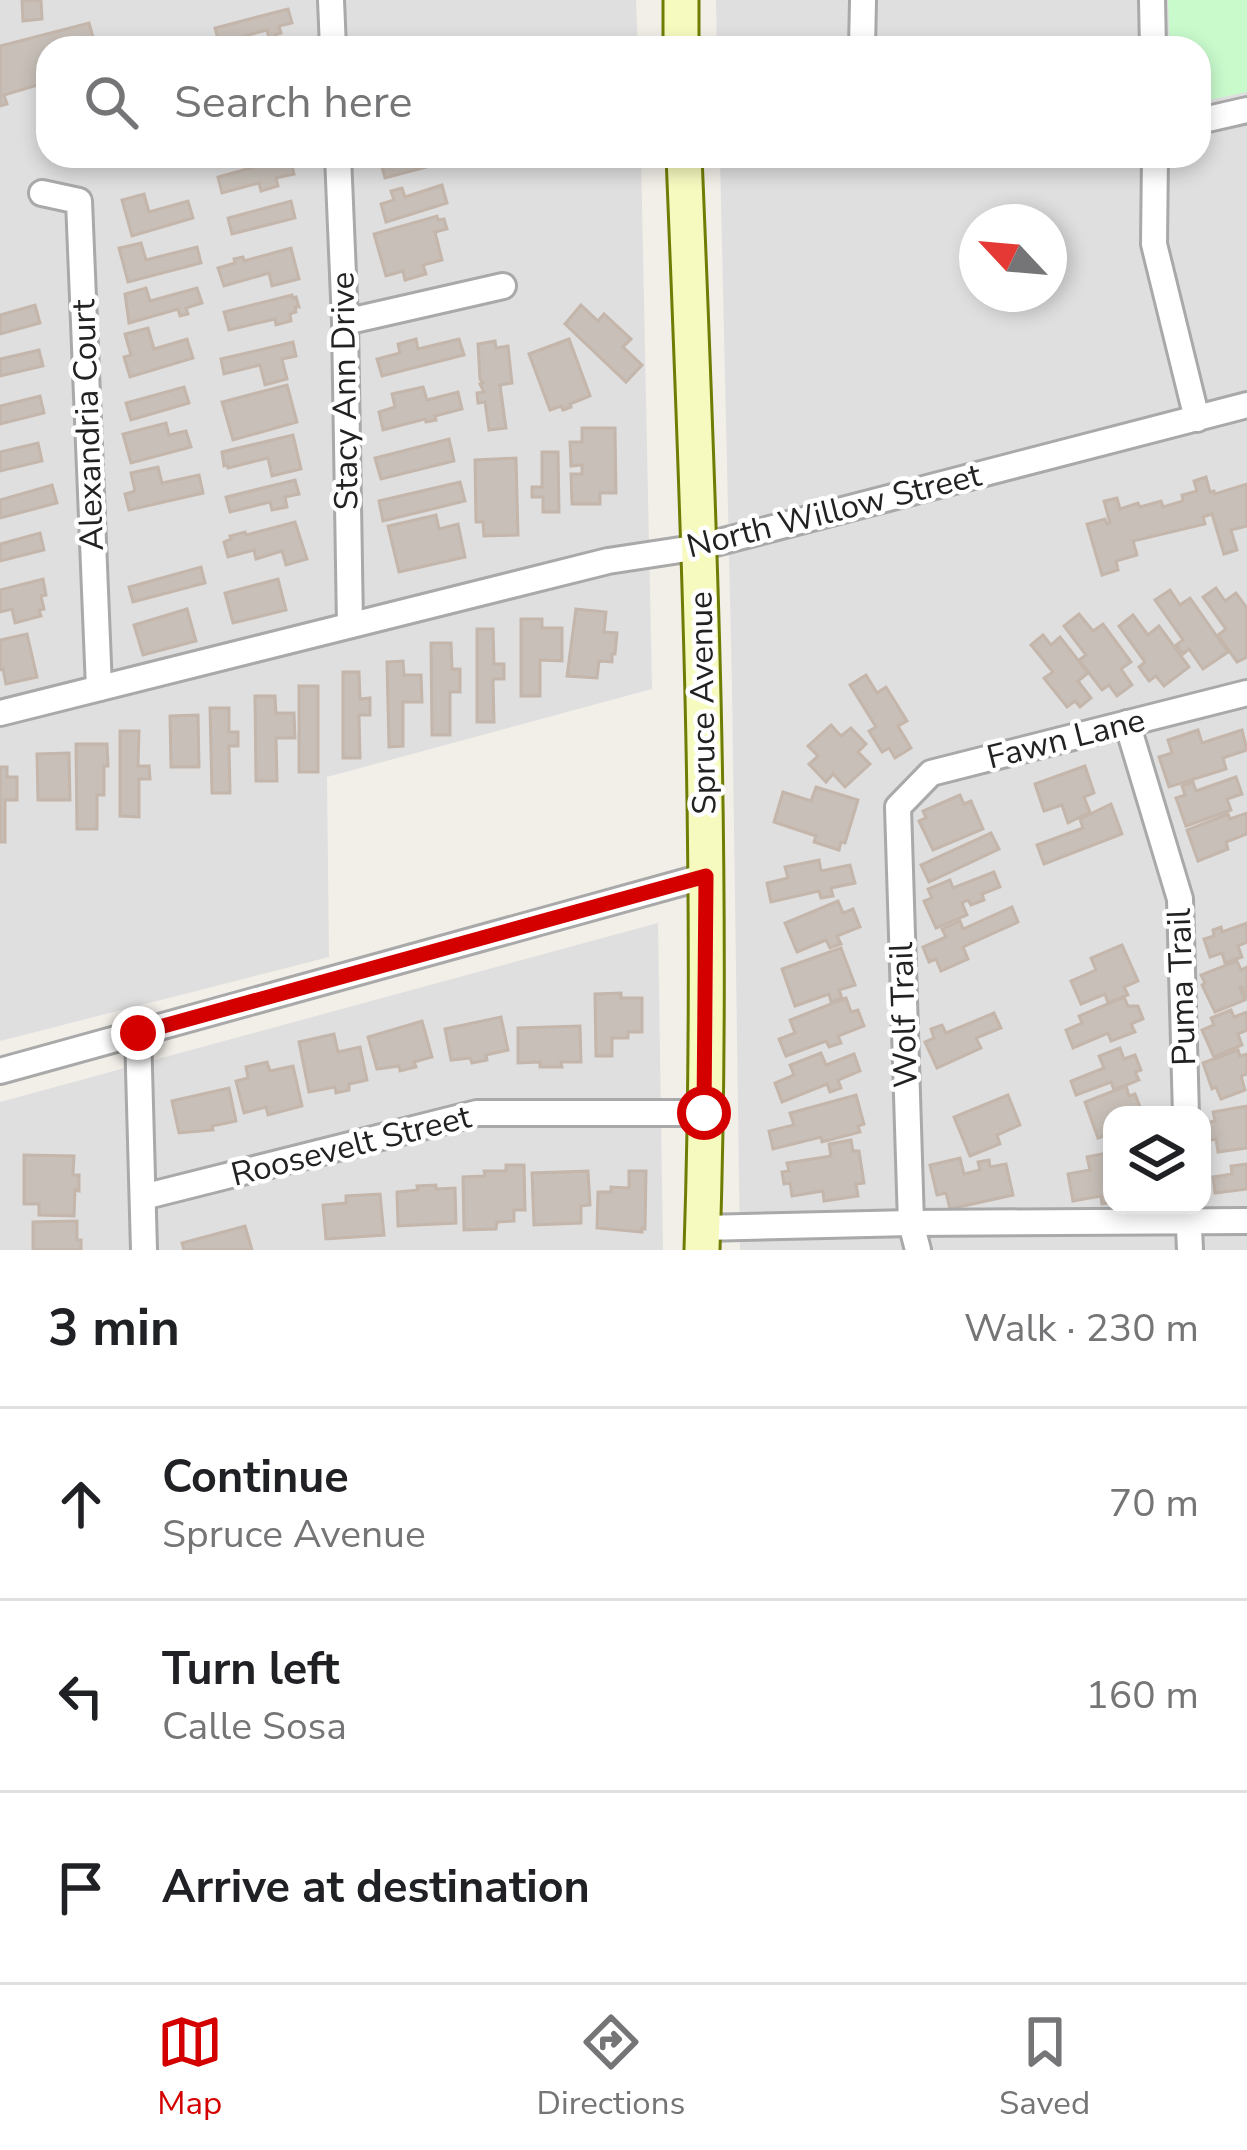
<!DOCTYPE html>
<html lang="en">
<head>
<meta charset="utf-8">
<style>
	body { margin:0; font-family:"Nunito Sans",sans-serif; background:#f6f6f6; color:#202124 }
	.controls { position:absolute; right:36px; bottom:36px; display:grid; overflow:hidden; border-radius:24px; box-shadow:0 6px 18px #0003 }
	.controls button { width:108px; height:108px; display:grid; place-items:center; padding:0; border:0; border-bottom:3px solid #e0e0e0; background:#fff; color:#202124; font:60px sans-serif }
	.compass { position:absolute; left:959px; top:204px; width:108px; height:108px; border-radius:50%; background:#fff; box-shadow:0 6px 18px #0003; rotate:296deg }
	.stop { position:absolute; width:36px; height:36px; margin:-27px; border:9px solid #d40000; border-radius:50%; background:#fff }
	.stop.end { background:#d40000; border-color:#fff; box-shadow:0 3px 12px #0008 }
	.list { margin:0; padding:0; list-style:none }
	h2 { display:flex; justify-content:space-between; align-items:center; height:156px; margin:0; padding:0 48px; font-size:51px }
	h2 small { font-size:39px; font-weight:400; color:#757577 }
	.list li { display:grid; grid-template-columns:78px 1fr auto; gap:36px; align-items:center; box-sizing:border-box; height:192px; padding:0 48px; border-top:3px solid #e0e0e0 }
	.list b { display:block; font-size:45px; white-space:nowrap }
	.list p { margin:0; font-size:39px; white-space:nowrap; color:#757577 }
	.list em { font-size:39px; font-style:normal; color:#757577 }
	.icon { flex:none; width:66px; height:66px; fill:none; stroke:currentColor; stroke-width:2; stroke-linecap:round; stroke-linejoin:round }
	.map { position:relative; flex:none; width:1247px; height:1250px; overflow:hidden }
	.search { position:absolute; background:#fff; box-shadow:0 6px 18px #0003; left:36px; right:36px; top:36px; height:132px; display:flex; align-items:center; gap:30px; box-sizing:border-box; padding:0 42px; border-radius:36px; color:#757577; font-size:45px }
	.sheet { height:732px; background:#fff }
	nav { display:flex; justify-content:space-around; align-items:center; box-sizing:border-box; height:168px; border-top:3px solid #e0e0e0; background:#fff; font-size:33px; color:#757577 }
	nav a { display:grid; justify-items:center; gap:6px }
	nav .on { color:#d40000 }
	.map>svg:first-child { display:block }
	.residential { fill:#e0dfdf; fill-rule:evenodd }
	.park { fill:#c8facc }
	.building { fill:#c7bfb8; stroke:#c4b6ab; stroke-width:3 }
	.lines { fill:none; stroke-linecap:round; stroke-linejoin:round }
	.minor-casing { stroke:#a9a9a9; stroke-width:30 }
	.secondary-casing { stroke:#707d05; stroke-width:39 }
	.minor { stroke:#fff; stroke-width:24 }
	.secondary { stroke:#f7fabf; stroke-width:33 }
	.route { stroke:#d40000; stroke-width:15 }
	.labels { text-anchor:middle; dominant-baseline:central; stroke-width:9; stroke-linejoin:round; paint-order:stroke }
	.street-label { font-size:33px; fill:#222; stroke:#fff }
</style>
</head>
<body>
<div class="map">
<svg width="1247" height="1250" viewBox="0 0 1247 1250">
	<rect width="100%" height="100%" fill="#f2efe9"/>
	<g class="residential">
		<polygon points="0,0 636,0 638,48 48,48 48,156 641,156 652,689 327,777 329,957 0,1041"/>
		<path d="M716 0H1247V1250H740L732 687 720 156H1199V48H717ZM977 222H1049V294H977ZM1112 1115H1202V1205H1112Z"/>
		<polygon points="658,923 663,1250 0,1250 0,1102"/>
	</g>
	<polygon class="park" points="1168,0 1247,0 1247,92 1209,100 1199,96 1199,48 1170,48"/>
	<g class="building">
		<polygon points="22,0 41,0 42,19 23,21"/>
		<polygon points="288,9 292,23 279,26 281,33 275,35 275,38 269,39 267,30 219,43 215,28"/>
		<polygon points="89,23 96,48 48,48 48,82 4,95 7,104 0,106 0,46"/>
		<polygon points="414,39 417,48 385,48"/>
		<polygon points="379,156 431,156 434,165 385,178"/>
		<polygon points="290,157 294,174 276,178 278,186 261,191 259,183 222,193 218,177"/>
		<polygon points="442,185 447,203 386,222 381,204 394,200 391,191 402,188 405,197"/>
		<polygon points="144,194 149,212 188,201 193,218 132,236 122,200"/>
		<polygon points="291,201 295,218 232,234 228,218"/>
		<polygon points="437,216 438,220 444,219 447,229 435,232 442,260 423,265 426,274 405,280 403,271 386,276 374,234"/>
		<polygon points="141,243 146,260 197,247 201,263 128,282 119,248"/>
		<polygon points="291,248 299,279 272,286 269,273 224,286 218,268 235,263 234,259 243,257 244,261"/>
		<polygon points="146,288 150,301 197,288 202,303 186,308 188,314 180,316 178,309 129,323 125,294"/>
		<polygon points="292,295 293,298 296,297 299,307 295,307 296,312 290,314 291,321 276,325 275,319 229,330 224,312"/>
		<polygon points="35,305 40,323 0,334 0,315"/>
		<polygon points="581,305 598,321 604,314 631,339 623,347 642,365 626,382 565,324"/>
		<polygon points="148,328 154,349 187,339 193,358 130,377 124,357 131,355 125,334"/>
		<polygon points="416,339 418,349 459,339 464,355 382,376 377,359 400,353 398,344"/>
		<polygon points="569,339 590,396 570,404 571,407 563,410 561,406 550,410 529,354"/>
		<polygon points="495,341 496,348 508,346 512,383 500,385 506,428 489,430 485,402 478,403 477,393 484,392 480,384 483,383 480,379 478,344"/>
		<polygon points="293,342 296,356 282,359 287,379 265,385 260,365 224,374 221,359"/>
		<polygon points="39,350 43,366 0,376 0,359"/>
		<polygon points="287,385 297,422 233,440 222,402"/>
		<polygon points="184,387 189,403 131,420 126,403"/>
		<polygon points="423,387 427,400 458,392 462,409 435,416 436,420 426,422 425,419 383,430 379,412 395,407 392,394"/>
		<polygon points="40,396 44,413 0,424 0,406"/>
		<polygon points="166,423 169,435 186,431 191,447 131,463 123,434"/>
		<polygon points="582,428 615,428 616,493 600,493 600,504 572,504 571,474 582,474 582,465 571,466 570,442 582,442"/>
		<polygon points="293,435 301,469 272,476 268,458 228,468 227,465 224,466 222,452"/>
		<polygon points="449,439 454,461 381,479 375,458"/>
		<polygon points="38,443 42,461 0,471 0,452"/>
		<polygon points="542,452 558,452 559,512 543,512 543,497 532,497 532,487 542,487"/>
		<polygon points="516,458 518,535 484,536 483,522 476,522 475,460"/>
		<polygon points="158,467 162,483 199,475 203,493 129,510 125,494 135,491 131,473"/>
		<polygon points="1206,477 1210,492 1214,491 1215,494 1247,484 1247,526 1231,530 1237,550 1224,554 1212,514 1203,517 1205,524 1133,541 1137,555 1116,561 1118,570 1102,575 1087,524 1105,519 1107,524 1110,523 1104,501 1117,498 1120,509 1138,503 1140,507 1161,501 1163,507 1183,501 1182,495 1197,491 1194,481"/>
		<polygon points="295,480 299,494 285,497 287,507 272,510 270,502 230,512 226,497"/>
		<polygon points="460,482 465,501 383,521 379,501"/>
		<polygon points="52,485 57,503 0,518 0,500"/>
		<polygon points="436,515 439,529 458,524 465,557 399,572 388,526"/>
		<polygon points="295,522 307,559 286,565 282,551 256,559 254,550 228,557 224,542 231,539 230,536 245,532 246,535"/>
		<polygon points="40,533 44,550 0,561 0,544"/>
		<polygon points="201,567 205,583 133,602 129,587"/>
		<polygon points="43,579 46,595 41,596 44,609 39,610 41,616 15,623 12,609 0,612 0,590"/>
		<polygon points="278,579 286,610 233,623 225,593"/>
		<polygon points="1216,588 1225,601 1236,593 1247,608 1247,657 1237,662 1218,635 1226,629 1203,597"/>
		<polygon points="1170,590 1180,605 1190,598 1228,652 1203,669 1189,649 1183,654 1176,645 1183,640 1155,600"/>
		<polygon points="187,609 196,641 143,655 134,625"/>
		<polygon points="576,609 606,612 604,632 617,633 615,654 612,654 612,662 599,661 597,678 567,676"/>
		<polygon points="1079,614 1093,631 1103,624 1131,662 1121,669 1132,685 1117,696 1109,685 1102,690 1079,660 1086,655 1064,626"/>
		<polygon points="1133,615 1148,635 1159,626 1189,667 1164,686 1156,676 1149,681 1139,667 1145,662 1119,626"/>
		<polygon points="521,619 542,619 542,628 562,628 562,661 540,660 540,696 521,696"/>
		<polygon points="477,629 493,629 494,664 504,664 504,679 493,679 494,722 477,722"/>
		<polygon points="27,634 37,677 6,684 3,669 0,670 0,640"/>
		<polygon points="1043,635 1051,645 1060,637 1088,673 1078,681 1091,698 1080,707 1075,701 1067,707 1044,678 1053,672 1031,645"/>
		<polygon points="431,643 451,643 452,669 460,669 460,692 450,692 450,735 432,735"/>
		<polygon points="403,661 404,675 421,675 422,702 403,702 403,746 389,747 387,662"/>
		<polygon points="343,672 359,672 360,699 370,698 370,715 359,715 360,758 343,758"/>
		<polygon points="866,675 877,693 886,687 907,721 898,726 911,748 895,758 889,748 882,752 869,731 876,727 850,685"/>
		<rect x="299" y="686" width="19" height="86"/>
		<polygon points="255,696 275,696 276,713 294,713 295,738 276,738 277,781 256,781"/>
		<polygon points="210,708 229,708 229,732 238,732 238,746 229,746 230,793 212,793"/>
		<polygon points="198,715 199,767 171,767 170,716"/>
		<polygon points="831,725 841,736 851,728 866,744 858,752 870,764 845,787 833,774 826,782 809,764 818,756 808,746"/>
		<polygon points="1198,730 1202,743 1242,730 1247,750 1223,758 1226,769 1169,787 1159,757 1172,753 1168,740"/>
		<polygon points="120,731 139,731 138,766 149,766 150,779 139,779 139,817 120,816"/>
		<polygon points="76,744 107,744 108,766 104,766 104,795 97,795 97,829 77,829"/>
		<polygon points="69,753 70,800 38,800 37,754"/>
		<polygon points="1085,766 1094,793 1084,797 1090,812 1068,823 1062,805 1044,811 1035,784"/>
		<polygon points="0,767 7,767 7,777 17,777 17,800 5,800 5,842 0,842"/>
		<polygon points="1236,777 1242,794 1227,799 1231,810 1186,826 1176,798 1185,795 1182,786 1193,782 1196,791"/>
		<polygon points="816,787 858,800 845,843 841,842 839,850 814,842 816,836 774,822 783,792 811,801"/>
		<polygon points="960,795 964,804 971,801 983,829 933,850 919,821 926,818 923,811"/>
		<polygon points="1111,804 1122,834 1044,864 1037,845 1083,828 1080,819"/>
		<polygon points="1247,813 1247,834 1226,842 1228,849 1198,861 1187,830 1228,814 1230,819"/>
		<polygon points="991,833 999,849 929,882 921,865"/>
		<polygon points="819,860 821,871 850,865 855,883 831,888 833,896 821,898 819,891 771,902 767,883 788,878 785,867"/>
		<polygon points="994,872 1000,887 982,894 984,900 971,905 968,900 962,903 967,915 936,928 924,901 932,898 928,889 950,880 953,888"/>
		<polygon points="838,901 843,913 853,909 860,927 837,936 841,944 830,948 826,940 797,952 785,923"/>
		<polygon points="1012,907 1018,922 963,947 968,959 941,971 936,959 929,962 923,947 946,937 942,929 960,921 963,929"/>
		<polygon points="1247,923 1247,942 1238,946 1242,957 1225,963 1222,953 1210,957 1204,939 1214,936 1213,930 1221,927 1222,932"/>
		<polygon points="1122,945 1138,981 1124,987 1128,995 1108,1003 1105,994 1081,1004 1071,981 1096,970 1091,958"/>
		<polygon points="841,948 855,985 839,990 842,998 831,1002 829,994 795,1006 782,969"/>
		<polygon points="1237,961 1241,970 1247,967 1247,999 1242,987 1240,988 1245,1000 1215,1012 1202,985 1205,983 1201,975"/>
		<polygon points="621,993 621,998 642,998 642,1032 628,1032 628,1038 612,1038 612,1056 596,1056 595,994"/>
		<polygon points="1124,997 1128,1006 1138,1006 1143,1019 1131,1024 1135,1032 1111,1041 1108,1033 1073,1048 1066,1030 1082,1023 1079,1016"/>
		<polygon points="846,998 851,1012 858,1010 864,1026 838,1036 841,1043 829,1047 826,1041 786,1056 779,1039 795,1033 790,1020"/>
		<polygon points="1231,1010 1234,1017 1247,1012 1247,1030 1238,1034 1242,1045 1214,1057 1202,1030 1214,1025 1211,1018"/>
		<polygon points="994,1013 1001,1028 976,1038 981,1048 937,1068 925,1042 934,1038 931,1029 942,1025 946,1033"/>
		<polygon points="501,1017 508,1050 486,1055 487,1060 472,1063 470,1058 451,1060 445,1029"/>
		<polygon points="422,1021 432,1057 414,1062 416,1067 400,1071 399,1066 377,1069 368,1037"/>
		<polygon points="580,1026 581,1062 561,1062 562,1067 540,1067 540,1062 518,1063 518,1028"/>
		<polygon points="334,1034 338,1052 360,1047 367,1080 349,1084 349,1090 336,1093 335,1087 309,1092 299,1042"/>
		<polygon points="1120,1048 1124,1059 1135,1055 1141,1070 1135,1072 1139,1080 1114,1090 1111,1082 1076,1095 1071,1081 1104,1068 1099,1056"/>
		<polygon points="1238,1050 1240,1056 1247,1054 1247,1074 1241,1076 1245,1090 1221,1099 1216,1087 1212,1089 1203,1063"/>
		<polygon points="821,1053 826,1065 854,1054 860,1071 838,1080 841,1088 830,1092 827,1084 782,1102 775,1083 794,1075 790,1065"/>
		<polygon points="267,1062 270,1071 293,1066 302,1106 268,1115 266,1107 244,1113 236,1081 248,1078 246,1067"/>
		<polygon points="1126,1086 1129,1096 1135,1094 1143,1115 1112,1115 1112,1133 1098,1138 1085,1102"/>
		<polygon points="229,1088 236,1121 212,1126 213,1130 179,1133 172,1101"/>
		<polygon points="856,1095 864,1124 858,1126 860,1132 822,1142 821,1137 773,1149 769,1131 794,1125 790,1113"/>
		<polygon points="1008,1095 1020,1125 997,1135 1000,1144 970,1156 954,1117"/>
		<polygon points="1247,1106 1247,1148 1218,1152 1216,1139 1207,1141 1204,1123 1215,1121 1213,1112"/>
		<polygon points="851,1140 853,1151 859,1151 864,1183 856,1184 858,1196 824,1201 823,1191 792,1196 790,1183 784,1184 782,1172 789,1171 787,1163 831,1156 829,1144"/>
		<polygon points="1112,1152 1112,1202 1102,1204 1101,1196 1073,1201 1068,1174 1090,1170 1087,1157"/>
		<polygon points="24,1155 74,1156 73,1175 79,1175 79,1191 75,1190 74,1216 39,1215 39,1204 24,1204"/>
		<polygon points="960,1158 964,1174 980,1170 978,1162 989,1160 990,1167 1006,1164 1013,1195 950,1209 946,1193 937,1195 930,1165"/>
		<polygon points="1247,1164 1247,1189 1215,1193 1213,1177 1232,1174 1231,1166"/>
		<polygon points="506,1165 524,1165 525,1210 514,1210 514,1221 497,1222 496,1229 464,1230 463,1177 485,1176 484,1171 506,1171"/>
		<polygon points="588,1171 590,1205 581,1206 581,1223 534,1225 532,1173"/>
		<polygon points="629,1171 646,1171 645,1229 642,1228 642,1232 597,1228 598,1192 611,1192 611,1187 629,1188"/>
		<polygon points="436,1185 436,1189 455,1188 456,1223 398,1226 397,1192 418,1190 417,1186"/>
		<polygon points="380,1194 384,1235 326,1239 323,1205 346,1203 346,1196"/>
		<polygon points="77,1221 77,1240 81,1240 81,1250 33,1250 33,1222"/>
		<polygon points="245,1226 252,1250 184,1250 182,1243"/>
	</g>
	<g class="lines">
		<g class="minor-casing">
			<g id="minor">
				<polyline points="331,0 333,48"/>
				<polyline points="1152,0 1153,48"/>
				<polyline points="862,48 863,0"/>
				<polyline points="1199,121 1247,110"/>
				<polyline points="338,156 345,322 350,625"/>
				<polyline points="1155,156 1154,244 1197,419"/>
				<polyline points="42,193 79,201 99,688"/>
				<polyline points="345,322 503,286"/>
				<polyline points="0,713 608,561 700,547 1247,405"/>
				<polyline points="1127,723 1180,899 1186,1115"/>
				<polyline points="138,1033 144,1250"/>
				<polyline points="0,1071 706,876"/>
				<polyline points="143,1197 477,1113 704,1113"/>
				<polyline points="1188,1205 1190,1250"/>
				<polyline points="703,1228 911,1223 1247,1221"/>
				<polyline points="918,1250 911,1223 898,807 931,773 1247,693"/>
			</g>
		</g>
		<g class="secondary-casing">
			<g id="secondary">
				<polyline points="681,0 681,48"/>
				<path d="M684 156C699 520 714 885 702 1250"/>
			</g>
		</g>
		<use href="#minor" class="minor"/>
		<use href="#secondary" class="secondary"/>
	</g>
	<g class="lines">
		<polyline class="route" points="138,1033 706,876 704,1113"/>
	</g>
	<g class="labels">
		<g class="street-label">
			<text transform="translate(345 391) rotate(-91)">Stacy Ann Drive</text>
			<text transform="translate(88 425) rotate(-92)">Alexandria Court</text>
			<text transform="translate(834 511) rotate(-14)">North Willow Street</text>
			<text transform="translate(703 703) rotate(-91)">Spruce Avenue</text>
			<text transform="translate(1066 739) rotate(-14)">Fawn Lane</text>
			<text transform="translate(1182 987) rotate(-92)">Puma Trail</text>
			<text transform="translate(904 1015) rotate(-92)">Wolf Trail</text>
			<text transform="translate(351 1146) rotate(-14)">Roosevelt Street</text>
		</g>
	</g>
</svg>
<div class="controls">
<button><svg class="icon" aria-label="layers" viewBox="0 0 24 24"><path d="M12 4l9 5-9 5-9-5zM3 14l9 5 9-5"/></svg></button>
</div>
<svg class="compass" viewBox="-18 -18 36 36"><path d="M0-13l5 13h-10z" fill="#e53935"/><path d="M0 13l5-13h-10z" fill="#757577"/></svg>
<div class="stop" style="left:704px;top:1113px"></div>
<div class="stop end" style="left:138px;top:1033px"></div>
<div class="search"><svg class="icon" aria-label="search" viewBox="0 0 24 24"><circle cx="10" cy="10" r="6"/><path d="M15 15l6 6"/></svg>Search here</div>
</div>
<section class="sheet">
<h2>3 min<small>Walk · 230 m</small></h2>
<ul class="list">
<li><svg class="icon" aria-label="ahead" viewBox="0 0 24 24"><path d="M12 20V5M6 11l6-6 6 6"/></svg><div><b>Continue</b><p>Spruce Avenue</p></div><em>70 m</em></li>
<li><svg class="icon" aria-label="left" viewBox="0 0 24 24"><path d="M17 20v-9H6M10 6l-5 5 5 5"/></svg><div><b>Turn left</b><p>Calle Sosa</p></div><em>160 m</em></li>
<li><svg class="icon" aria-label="arrive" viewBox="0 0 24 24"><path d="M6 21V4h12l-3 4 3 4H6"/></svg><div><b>Arrive at destination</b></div></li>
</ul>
</section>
<nav>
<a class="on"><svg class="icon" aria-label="map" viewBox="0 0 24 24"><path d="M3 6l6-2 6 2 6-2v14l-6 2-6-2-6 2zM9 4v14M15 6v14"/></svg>Map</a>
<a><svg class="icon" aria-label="directions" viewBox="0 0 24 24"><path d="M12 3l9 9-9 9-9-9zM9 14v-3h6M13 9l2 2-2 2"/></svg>Directions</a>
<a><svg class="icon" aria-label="saved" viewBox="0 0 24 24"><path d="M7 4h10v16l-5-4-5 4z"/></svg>Saved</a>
</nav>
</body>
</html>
